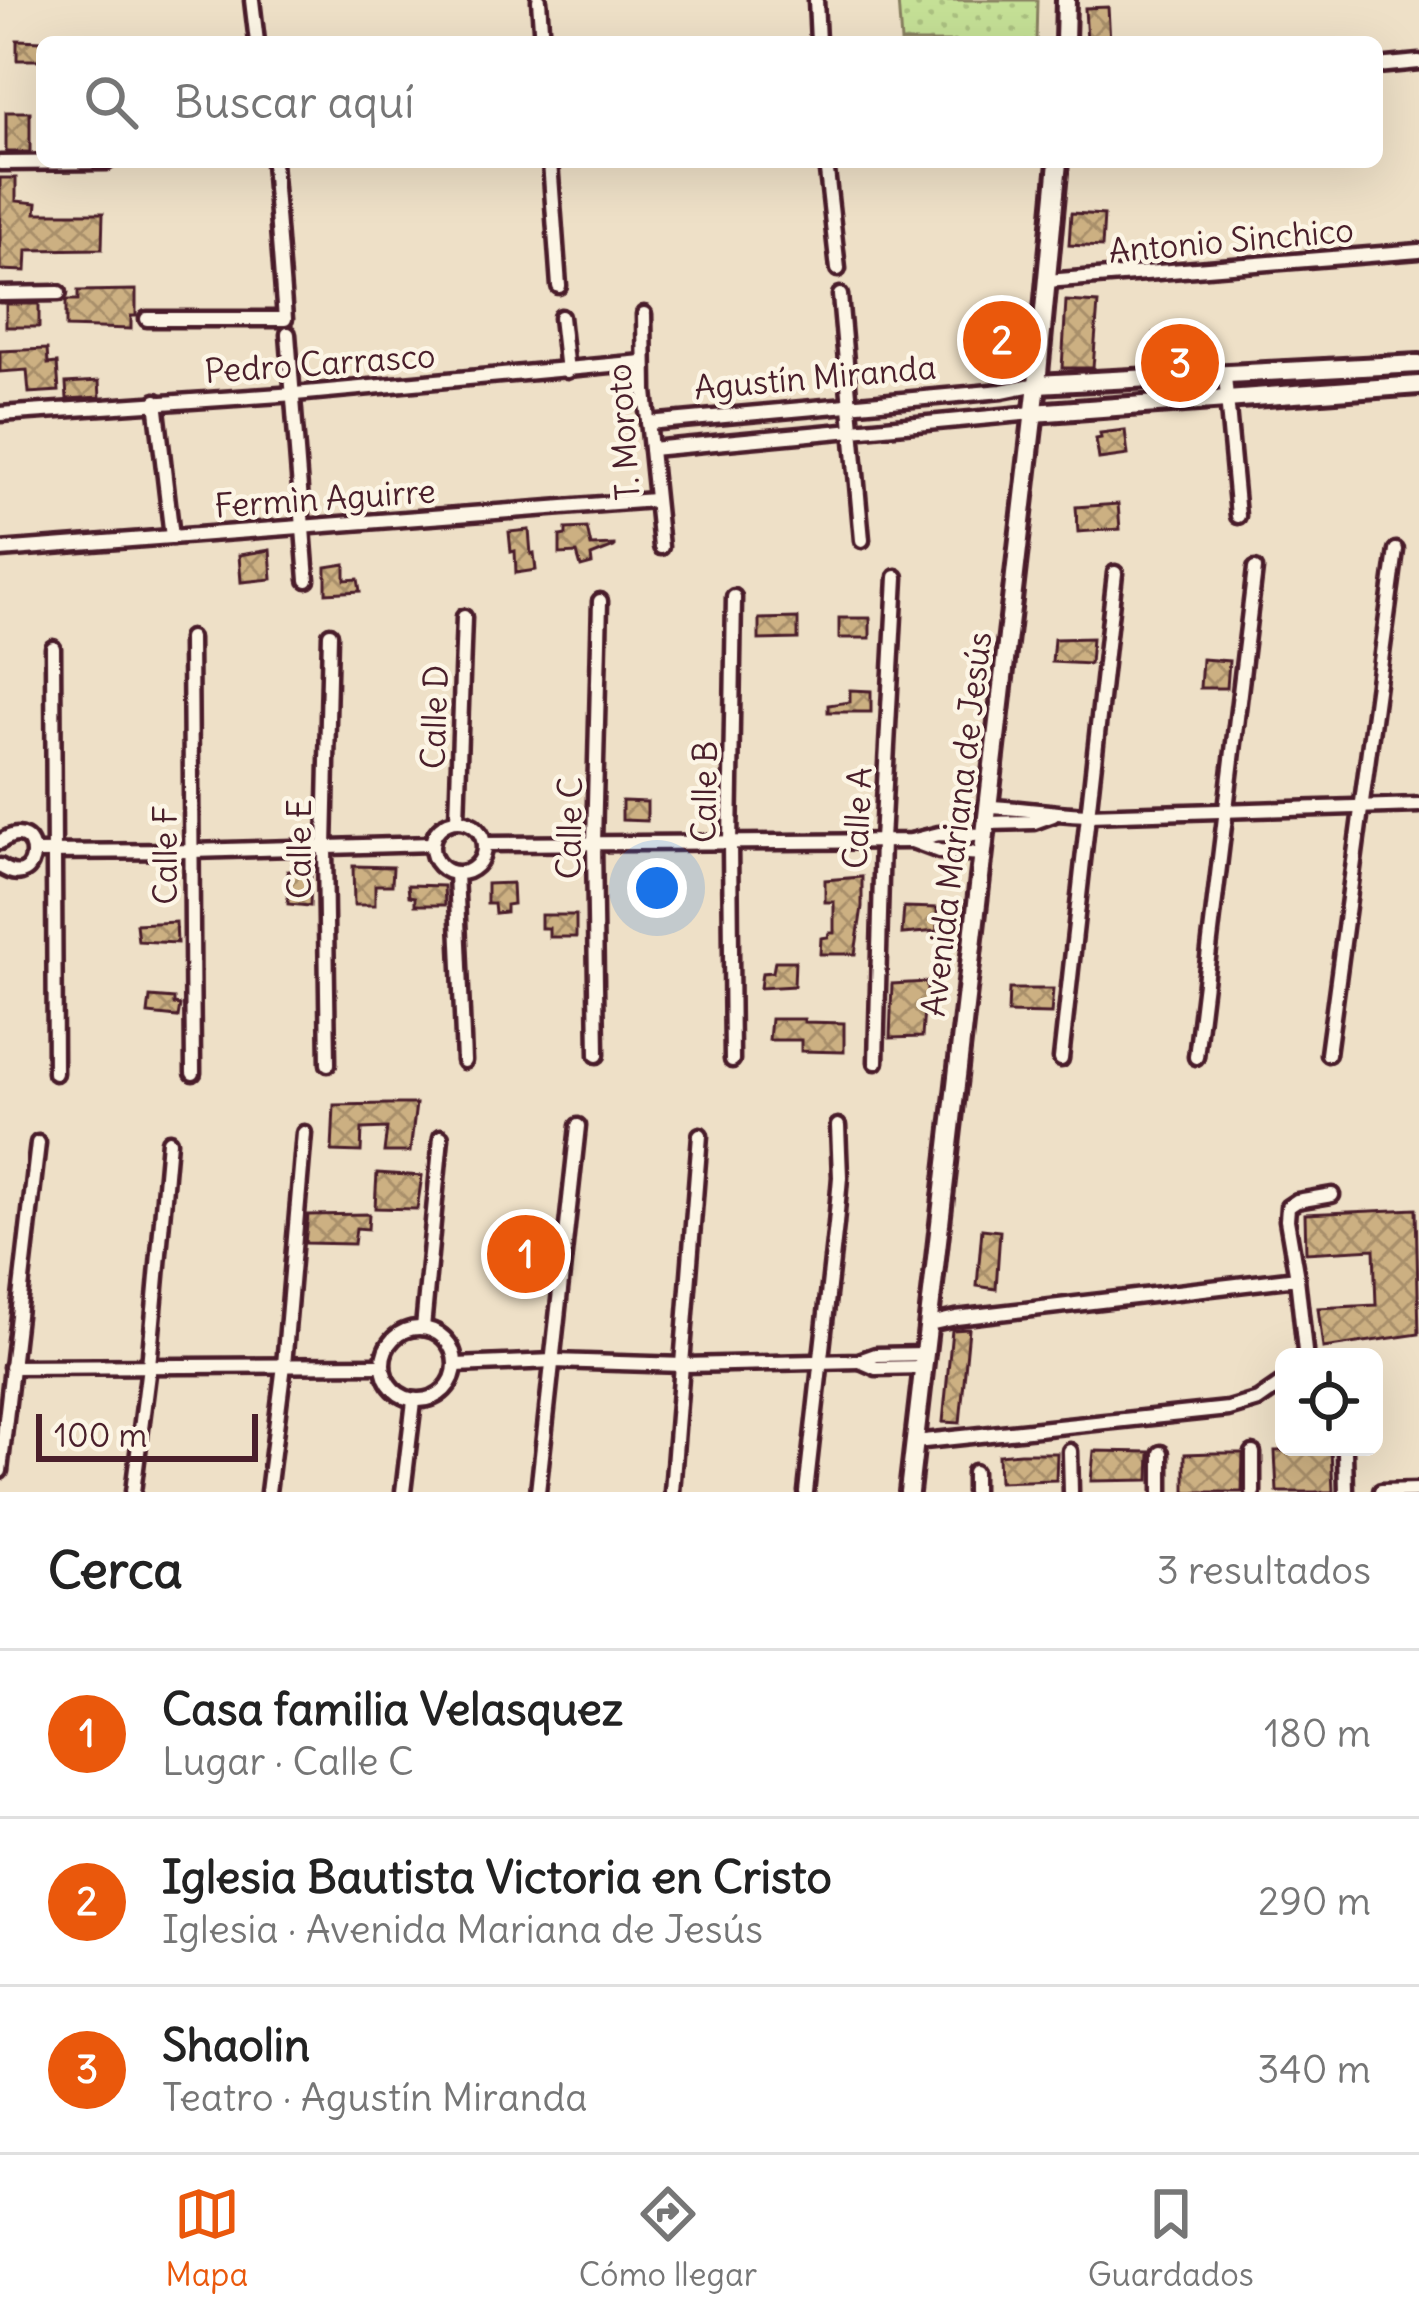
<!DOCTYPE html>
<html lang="es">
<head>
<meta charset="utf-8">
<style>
	body { margin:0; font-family:Delius,sans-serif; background:#f2f2f2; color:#222 }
	.controls { position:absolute; right:36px; bottom:36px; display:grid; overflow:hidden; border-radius:18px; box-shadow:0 12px 48px #0002 }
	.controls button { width:108px; height:108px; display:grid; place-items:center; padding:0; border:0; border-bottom:3px solid #e0e0e0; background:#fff; color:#222; font:60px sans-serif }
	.scale { position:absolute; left:36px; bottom:30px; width:222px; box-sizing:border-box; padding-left:12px; border:6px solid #4a1f2b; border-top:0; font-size:33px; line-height:42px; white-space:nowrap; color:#4a1f2b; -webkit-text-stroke:9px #fcf5e5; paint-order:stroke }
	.you { position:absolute; left:657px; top:888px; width:42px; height:42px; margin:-30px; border:9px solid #fff; border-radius:50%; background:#1a73e8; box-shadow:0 0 0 18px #1a73e833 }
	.badge { display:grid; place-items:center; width:78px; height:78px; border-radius:50%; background:#ea580c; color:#fff; font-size:39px; font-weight:700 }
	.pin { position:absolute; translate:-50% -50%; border:6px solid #fff; box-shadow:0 3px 12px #0006 }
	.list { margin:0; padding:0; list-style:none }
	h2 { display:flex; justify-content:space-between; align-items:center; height:156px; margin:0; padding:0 48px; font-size:51px }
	h2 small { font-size:39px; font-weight:400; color:#767676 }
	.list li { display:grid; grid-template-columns:78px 1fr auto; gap:36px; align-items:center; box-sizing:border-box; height:168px; padding:0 48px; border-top:3px solid #e0e0e0 }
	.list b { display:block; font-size:45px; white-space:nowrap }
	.list p { margin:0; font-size:39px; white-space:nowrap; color:#767676 }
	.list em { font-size:39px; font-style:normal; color:#767676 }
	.icon { flex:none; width:66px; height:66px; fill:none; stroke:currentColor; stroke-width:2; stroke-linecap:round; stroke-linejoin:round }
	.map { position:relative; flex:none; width:1419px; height:1492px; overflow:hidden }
	.search { position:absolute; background:#fff; box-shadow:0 12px 48px #0002; left:36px; right:36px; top:36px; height:132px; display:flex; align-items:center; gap:30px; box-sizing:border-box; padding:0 42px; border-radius:18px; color:#767676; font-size:45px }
	.sheet { height:660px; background:#fff }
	nav { display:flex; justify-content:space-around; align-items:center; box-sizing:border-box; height:168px; border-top:3px solid #e0e0e0; background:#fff; font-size:33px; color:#767676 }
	nav a { display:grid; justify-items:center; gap:6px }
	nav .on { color:#ea580c }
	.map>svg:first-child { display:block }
	.green { fill:url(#green-dots); stroke:#888060; stroke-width:3 }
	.building { fill:url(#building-cross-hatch); stroke:#4a1f2b; stroke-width:3 }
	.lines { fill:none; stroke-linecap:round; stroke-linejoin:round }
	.street-casing { stroke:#4a1f2b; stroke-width:21 }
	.secondary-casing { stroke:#4a1f2b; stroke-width:26 }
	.street { stroke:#fcf5e5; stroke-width:12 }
	.secondary { stroke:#fcf5e5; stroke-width:16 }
	.labels { text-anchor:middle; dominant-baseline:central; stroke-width:9; stroke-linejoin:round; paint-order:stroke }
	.street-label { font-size:33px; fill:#4a1f2b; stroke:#fcf5e5 }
</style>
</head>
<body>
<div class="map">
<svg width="1419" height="1492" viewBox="0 0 1419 1492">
	<defs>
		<pattern id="green-dots" width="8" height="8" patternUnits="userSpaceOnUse" patternTransform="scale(3)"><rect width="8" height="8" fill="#c5e096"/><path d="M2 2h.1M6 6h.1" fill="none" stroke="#abc081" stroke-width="1.8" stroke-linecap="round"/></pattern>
		<pattern id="building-cross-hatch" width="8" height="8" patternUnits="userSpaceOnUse" patternTransform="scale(3)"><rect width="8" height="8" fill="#ccb082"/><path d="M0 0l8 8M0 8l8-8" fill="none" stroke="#a88f6b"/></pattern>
	</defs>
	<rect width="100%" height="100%" fill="#eee0c7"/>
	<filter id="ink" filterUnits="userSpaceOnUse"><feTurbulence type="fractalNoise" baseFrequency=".00833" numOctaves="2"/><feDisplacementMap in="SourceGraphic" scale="24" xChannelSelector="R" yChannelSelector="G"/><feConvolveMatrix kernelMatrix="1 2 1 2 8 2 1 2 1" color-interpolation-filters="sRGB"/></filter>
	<g filter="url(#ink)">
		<polygon class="green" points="898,0 1037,0 1036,42 901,42"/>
		<g class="building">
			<polygon points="1108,7 1110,42 1087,42 1085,8"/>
			<polygon points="17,40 42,41 42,60 17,60"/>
			<rect x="6" y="112" width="24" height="40"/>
			<polygon points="0,178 16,178 16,201 37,203 36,213 103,213 102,249 27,250 26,271 0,270"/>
			<polygon points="1071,213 1104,215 1102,247 1069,245"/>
			<polygon points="136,290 136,316 131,316 131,329 66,327 66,300 78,300 78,291"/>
			<polygon points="1066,301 1098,303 1093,368 1062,368"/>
			<rect x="6" y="304" width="33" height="23"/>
			<polygon points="1012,307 1015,373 991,374 988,308"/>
			<polygon points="1182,330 1185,363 1157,365 1154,333"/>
			<polygon points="47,349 48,364 57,363 59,391 29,393 27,370 0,372 0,351"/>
			<polygon points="99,381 100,397 67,399 66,383"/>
			<polygon points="1125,430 1128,455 1099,459 1096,439 1101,438 1100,433"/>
			<polygon points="1118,504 1120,529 1078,532 1076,507"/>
			<polygon points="587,528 591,546 614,545 614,547 591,556 592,564 581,567 577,553 560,554 560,536 566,535 566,529"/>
			<polygon points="529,530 531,554 534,553 536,570 516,573 515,551 511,552 509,532"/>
			<polygon points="270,550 272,579 241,582 239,555"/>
			<polygon points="345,564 345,580 358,579 360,591 326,593 326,567"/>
			<polygon points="798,618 798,639 759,640 759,619"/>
			<rect x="839" y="618" width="31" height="20"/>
			<polygon points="1092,638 1090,664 1052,662 1054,639"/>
			<polygon points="1202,659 1229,661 1227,688 1200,688"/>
			<polygon points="850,690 871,691 871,712 828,712 828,705 850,702"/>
			<polygon points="622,801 647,802 647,821 622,820"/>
			<polygon points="353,866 393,867 392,885 375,885 375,905 354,905"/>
			<polygon points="288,871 311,871 310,906 288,904"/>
			<polygon points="862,877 862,907 855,954 820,954 821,938 828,937 829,933 834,933 834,902 825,902 825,880"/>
			<polygon points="512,883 513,904 506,905 506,912 495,913 494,904 487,904 487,884"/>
			<polygon points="408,885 444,886 445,905 415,905 415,897 409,896"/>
			<polygon points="904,907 937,908 937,931 902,934"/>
			<polygon points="541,915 576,915 576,937 549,937 549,928 541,928"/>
			<polygon points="176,922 177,943 138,941 136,924"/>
			<polygon points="775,961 795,961 794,986 760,988 762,973 773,972"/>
			<polygon points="927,982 927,1009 924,1009 922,1037 890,1038 892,984"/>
			<polygon points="1009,989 1053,989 1051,1014 1008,1013"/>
			<polygon points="150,997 174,999 174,1004 180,1005 178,1017 148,1014"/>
			<polygon points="771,1019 804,1019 804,1022 844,1023 844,1052 801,1051 801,1040 769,1040"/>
			<polygon points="389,1104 416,1104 410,1152 384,1152 387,1128 362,1129 361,1152 332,1151 334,1105"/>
			<polygon points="377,1173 422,1176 417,1209 375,1208"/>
			<polygon points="1416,1209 1419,1334 1323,1348 1318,1308 1376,1305 1374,1249 1306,1253 1305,1214"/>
			<polygon points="369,1214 368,1229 356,1228 354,1244 305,1243 308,1215"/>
			<polygon points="982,1229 1000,1231 996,1289 977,1286"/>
			<polygon points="505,1242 551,1242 547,1265 499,1266"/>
			<polygon points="969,1329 960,1423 943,1422 952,1330"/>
			<polygon points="1331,1450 1333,1492 1277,1492 1275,1451"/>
			<polygon points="1094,1451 1150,1452 1149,1480 1091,1481"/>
			<polygon points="1020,1453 1057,1453 1056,1480 999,1482 998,1455"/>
			<polygon points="1214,1453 1243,1453 1242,1492 1185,1492 1185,1454"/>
		</g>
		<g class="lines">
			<g class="street-casing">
				<g id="street">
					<polyline points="252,0 257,42"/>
					<polyline points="539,0 542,42"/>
					<polyline points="816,0 818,42"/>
					<polyline points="1377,66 1419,62"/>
					<polyline points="550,162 559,286"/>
					<polyline points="826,162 838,269"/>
					<polyline points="0,163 107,162"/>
					<polyline points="1047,281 1419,251"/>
					<polyline points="0,294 59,293"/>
					<polyline points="840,295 862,540"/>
					<polyline points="644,314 645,391 661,547"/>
					<polyline points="561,317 567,371"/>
					<polyline points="147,319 285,319 273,162"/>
					<polyline points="288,334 307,580"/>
					<polyline points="1225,376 1238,516"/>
					<polyline points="156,401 172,537"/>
					<polyline points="0,414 295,394 643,362"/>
					<polyline points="648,423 1002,391 1037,384"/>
					<polyline points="651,449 1033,413"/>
					<polyline points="0,550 654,500"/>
					<polyline points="190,638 193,1073"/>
					<polyline points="53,648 55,1073"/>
					<path d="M987 807C1022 808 1054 814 1088 815L1419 805"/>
					<polyline points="457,820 464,617"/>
					<circle cx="458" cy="847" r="26"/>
					<polyline points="987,823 1034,822 1053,815"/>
					<polyline points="912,841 939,851 982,854"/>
					<path d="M0 842C44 811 44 896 0 866"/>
					<polyline points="485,844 911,841 939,834 985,835"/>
					<polyline points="34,852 192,851 432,844"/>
					<polyline points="456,873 464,1061"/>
					<polyline points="1328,1054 1396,550"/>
					<polyline points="597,1055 594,843 600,601"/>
					<polyline points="1196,1057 1255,569"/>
					<polyline points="1061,1059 1115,573"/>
					<polyline points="732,1060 730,843 734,597"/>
					<polyline points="876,1062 882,840 896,577"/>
					<polyline points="328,1064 325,848 330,634"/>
					<polyline points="929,1324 956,1318 1297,1278"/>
					<circle cx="419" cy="1364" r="36"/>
					<polyline points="423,1328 441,1137"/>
					<polyline points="1303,1357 1305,1351 1297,1278 1287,1220 1288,1207 1297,1201 1332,1195"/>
					<polyline points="860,1361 876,1368 924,1367"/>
					<polyline points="456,1365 553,1361 684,1365 859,1361 876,1355 925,1354"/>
					<polyline points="11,1367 383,1365"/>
					<polyline points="915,1442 1228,1409 1258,1400 1284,1382"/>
					<polyline points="1070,1451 1071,1492"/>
					<polyline points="1345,1452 1346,1492"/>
					<polyline points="1253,1453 1253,1492"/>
					<polyline points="0,1471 38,1143"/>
					<polyline points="974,1472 974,1492"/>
					<polyline points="1381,1491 1419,1490"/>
					<polyline points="133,1492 149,1366 169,1141"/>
					<polyline points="268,1492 284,1365 304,1133"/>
					<polyline points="403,1492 414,1401"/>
					<polyline points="538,1492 578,1126"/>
					<polyline points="672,1492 700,1135"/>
					<polyline points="806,1492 836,1224 840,1177 838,1126"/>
					<polyline points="1161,1492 1161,1453"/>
				</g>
			</g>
			<g class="secondary-casing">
				<g id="secondary">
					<polyline points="1065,42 1066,0"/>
					<polyline points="1037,384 1419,364"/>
					<polyline points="1033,413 1419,385"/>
					<polyline points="909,1492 1037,384 1058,162"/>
				</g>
			</g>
			<use href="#street" class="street"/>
			<use href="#secondary" class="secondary"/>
		</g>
	</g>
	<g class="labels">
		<g class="street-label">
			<text transform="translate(1231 240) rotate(-5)">Antonio Sinchico</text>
			<text transform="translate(320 363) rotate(-4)">Pedro Carrasco</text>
			<text transform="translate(815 377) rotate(-5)">Agustín Miranda</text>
			<text transform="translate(623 432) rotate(-94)">T. Moroto</text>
			<text transform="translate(325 498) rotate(-4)">Fermìn Aguirre</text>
			<text transform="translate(434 717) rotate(-88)">Calle D</text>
			<text transform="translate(704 792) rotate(-89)">Calle B</text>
			<text transform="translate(857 818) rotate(-87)">Calle A</text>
			<text transform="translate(956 824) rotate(-83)">Avenida Mariana de Jesús</text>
			<text transform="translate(569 828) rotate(-89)">Calle C</text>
			<text transform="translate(299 849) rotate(-90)">Calle E</text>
			<text transform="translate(165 855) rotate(-90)">Calle F</text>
		</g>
	</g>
</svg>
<div class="controls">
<button><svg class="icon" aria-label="locate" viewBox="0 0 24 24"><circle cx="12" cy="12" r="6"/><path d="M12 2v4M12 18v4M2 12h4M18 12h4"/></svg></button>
</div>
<div class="scale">100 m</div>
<div class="you"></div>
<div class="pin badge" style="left:526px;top:1254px">1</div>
<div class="pin badge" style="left:1002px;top:340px">2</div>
<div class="pin badge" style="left:1180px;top:363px">3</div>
<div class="search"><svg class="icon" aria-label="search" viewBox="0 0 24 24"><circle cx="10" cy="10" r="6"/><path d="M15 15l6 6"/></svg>Buscar aquí</div>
</div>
<section class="sheet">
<h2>Cerca<small>3 resultados</small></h2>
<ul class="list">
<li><span class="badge">1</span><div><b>Casa familia Velasquez</b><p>Lugar · Calle C</p></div><em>180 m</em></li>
<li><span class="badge">2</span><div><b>Iglesia Bautista Victoria en Cristo</b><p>Iglesia · Avenida Mariana de Jesús</p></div><em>290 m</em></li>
<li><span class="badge">3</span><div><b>Shaolin</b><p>Teatro · Agustín Miranda</p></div><em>340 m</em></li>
</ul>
</section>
<nav>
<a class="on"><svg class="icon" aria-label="map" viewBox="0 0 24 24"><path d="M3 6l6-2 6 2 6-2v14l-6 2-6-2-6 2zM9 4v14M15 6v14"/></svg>Mapa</a>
<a><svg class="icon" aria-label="directions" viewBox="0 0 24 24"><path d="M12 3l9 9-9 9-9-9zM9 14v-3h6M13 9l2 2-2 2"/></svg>Cómo llegar</a>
<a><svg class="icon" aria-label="saved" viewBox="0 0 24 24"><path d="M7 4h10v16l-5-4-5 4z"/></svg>Guardados</a>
</nav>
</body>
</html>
